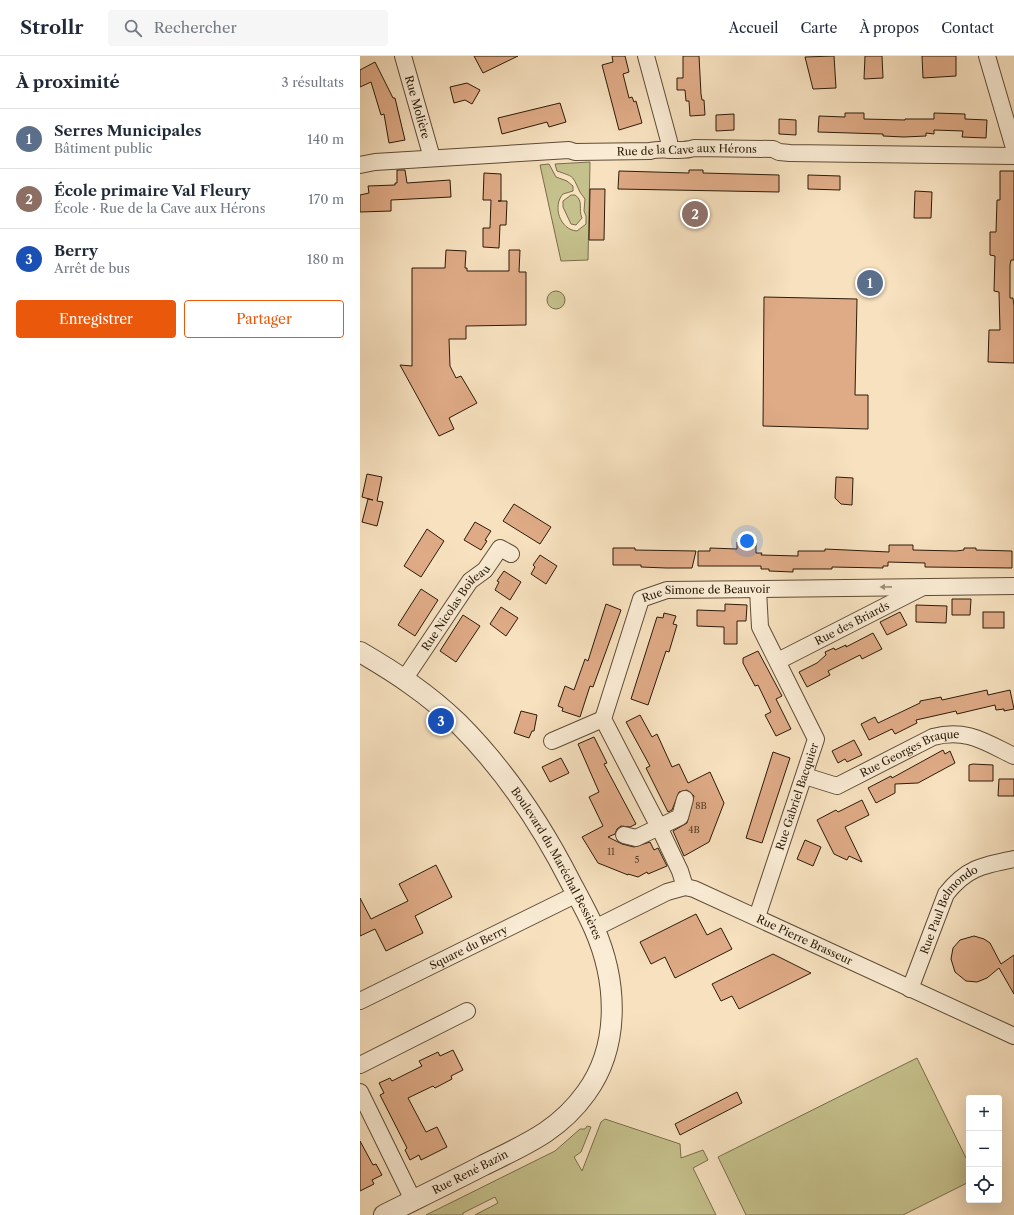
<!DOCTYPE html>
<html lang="fr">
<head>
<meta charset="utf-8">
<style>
	body { margin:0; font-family:"Libre Caslon Text",serif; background:#f6f6f7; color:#1f2937 }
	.controls { position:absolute; right:12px; bottom:12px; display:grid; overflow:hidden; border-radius:4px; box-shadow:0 4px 16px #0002 }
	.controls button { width:36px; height:36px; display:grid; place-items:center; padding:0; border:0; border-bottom:1px solid #e0e1e3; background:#fff; color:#1f2937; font:20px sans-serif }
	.you { position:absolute; left:387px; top:485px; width:14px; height:14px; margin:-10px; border:3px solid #fff; border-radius:50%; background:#1a73e8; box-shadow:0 0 0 6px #1a73e833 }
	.badge { display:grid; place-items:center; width:26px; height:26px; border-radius:50%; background:#ea580c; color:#fff; font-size:13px; font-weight:700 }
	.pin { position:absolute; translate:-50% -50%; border:2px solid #fff; box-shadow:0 1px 4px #0006 }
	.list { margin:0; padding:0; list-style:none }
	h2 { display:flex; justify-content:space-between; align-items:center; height:52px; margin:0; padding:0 16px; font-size:17px }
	h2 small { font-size:13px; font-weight:400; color:#747a83 }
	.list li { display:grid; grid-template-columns:26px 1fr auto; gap:12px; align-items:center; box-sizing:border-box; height:60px; padding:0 16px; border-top:1px solid #e0e1e3 }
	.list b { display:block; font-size:15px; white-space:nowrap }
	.list p { margin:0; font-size:13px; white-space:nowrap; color:#747a83 }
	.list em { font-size:13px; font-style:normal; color:#747a83 }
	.actions { display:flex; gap:8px; padding:12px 16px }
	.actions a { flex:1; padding:9px 0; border:1px solid #ea580c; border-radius:4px; text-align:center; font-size:14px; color:#ea580c }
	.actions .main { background:#ea580c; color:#fff }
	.icon { flex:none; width:22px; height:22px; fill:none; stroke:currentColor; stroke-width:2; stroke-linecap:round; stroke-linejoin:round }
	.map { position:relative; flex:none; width:654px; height:1159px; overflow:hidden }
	header { display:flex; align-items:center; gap:24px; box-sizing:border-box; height:56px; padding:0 20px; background:#fff; border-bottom:1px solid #e0e1e3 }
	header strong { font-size:19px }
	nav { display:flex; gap:22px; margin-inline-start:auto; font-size:14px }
	.search { width:280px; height:36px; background:#f6f6f7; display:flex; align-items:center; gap:10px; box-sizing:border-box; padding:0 14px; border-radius:4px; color:#747a83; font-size:15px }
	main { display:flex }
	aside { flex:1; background:#fff }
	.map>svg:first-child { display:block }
	.green { fill:#c5c18c; stroke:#786e4a }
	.building { fill:#dfab87; stroke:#2c1b08 }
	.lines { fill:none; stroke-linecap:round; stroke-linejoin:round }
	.minor-casing { stroke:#5f4c36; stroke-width:18 }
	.tertiary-casing { stroke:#5f4c36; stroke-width:22 }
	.minor { stroke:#faecd5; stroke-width:16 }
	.tertiary { stroke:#faecd5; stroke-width:20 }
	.oneway { fill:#9d8e79 }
	.labels { text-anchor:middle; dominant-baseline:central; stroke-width:3; stroke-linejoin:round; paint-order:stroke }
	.number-label { font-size:9px; fill:#593f28 }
	.street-label { font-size:11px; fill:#2c1b08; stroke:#faecd5 }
</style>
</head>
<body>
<header>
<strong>Strollr</strong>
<div class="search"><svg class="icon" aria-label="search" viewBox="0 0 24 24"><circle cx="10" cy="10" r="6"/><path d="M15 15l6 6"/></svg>Rechercher</div>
<nav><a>Accueil</a><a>Carte</a><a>À propos</a><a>Contact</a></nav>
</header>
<main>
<aside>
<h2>À proximité<small>3 résultats</small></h2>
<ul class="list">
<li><span class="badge" style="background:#5c6f8a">1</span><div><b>Serres Municipales</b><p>Bâtiment public</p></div><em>140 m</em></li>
<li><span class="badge" style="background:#8d6e63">2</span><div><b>École primaire Val Fleury</b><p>École · Rue de la Cave aux Hérons</p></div><em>170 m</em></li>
<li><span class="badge" style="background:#1a4fb4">3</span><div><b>Berry</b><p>Arrêt de bus</p></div><em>180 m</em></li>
</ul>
<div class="actions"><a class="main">Enregistrer</a><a>Partager</a></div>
</aside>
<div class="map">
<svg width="654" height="1159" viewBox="0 0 654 1159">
	<rect width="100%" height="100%" fill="#f7e1bf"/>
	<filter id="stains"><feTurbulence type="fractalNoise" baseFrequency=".005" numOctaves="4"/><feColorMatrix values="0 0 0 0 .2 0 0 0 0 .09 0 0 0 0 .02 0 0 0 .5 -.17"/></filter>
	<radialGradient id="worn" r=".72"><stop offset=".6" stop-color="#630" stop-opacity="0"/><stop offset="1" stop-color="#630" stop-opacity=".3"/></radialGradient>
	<g class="green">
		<path d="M230 106 228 204 201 205 180 109 189 108 196 121 207 125 213 130V135L203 138C192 150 200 174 217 175L226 168V160L224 155 225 143C223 140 220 137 219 134 212 119 214 121 197 115L195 108Z"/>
		<path d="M211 139H215C224 145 218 153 222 162L216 169 211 168 203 151V145Z"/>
		<circle cx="196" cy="244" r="9"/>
		<polygon points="557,1002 609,1108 609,1126 543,1159 386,1159 358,1101"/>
		<polygon points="245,1063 320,1088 321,1102 343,1094 348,1104 333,1112 356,1159 115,1159 138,1147 135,1141 103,1157 103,1159 66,1159 195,1095 220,1073 225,1073 227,1070 231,1071 221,1096 214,1101 222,1115 241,1066"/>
	</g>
	<g class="building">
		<polygon points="114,0 158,0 123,17"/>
		<polygon points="252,0 265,0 269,16 263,18 269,42 272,41 274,46 276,45 282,67 259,74 242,9 253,6"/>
		<polygon points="323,0 339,0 341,38 342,44 344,44 345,59 330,60 329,45 326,45 325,34 317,34 317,22 323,22"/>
		<polygon points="474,0 476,32 453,33 445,1"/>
		<polygon points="505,0 522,0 523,22 504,23"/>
		<polygon points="562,0 596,0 596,20 563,22"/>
		<polygon points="15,6 33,42 35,42 45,84 29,87 24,58 21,59 11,26 0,31 0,14"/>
		<polygon points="107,27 120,34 112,48 105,44 94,47 90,31"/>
		<polygon points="200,47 206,66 189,71 187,66 142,78 138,62"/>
		<polygon points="485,57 504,57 504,63 545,64 545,63 574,63 574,57 605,58 605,63 627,64 626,82 602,81 603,75 574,74 574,78 566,77 566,80 544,81 523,80 523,78 458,76 459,60 485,61"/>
		<polygon points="374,58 374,74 356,75 356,59"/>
		<polygon points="419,63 436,64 436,79 419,78"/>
		<polygon points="37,114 45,114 47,127 90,124 91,141 31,144 31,155 0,156 0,139 9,137 8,130 35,129 35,127 37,127"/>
		<polygon points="329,114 343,114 343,117 419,119 419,136 258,133 259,115 329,117"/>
		<polygon points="640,115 654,115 654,204 651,204 650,209 650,242 653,242 654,250 654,307 628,306 629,274 640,274 639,236 634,235 635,200 630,199 630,176 636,176 637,144 640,144"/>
		<polygon points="124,117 141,118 141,145 138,145 147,145 146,169 140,169 139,192 123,191 123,172 130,172 131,144 123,144"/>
		<polygon points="448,119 480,120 480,134 448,133"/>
		<polygon points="230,133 245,133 244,184 229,184"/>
		<polygon points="555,135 572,136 571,162 554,162"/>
		<polygon points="86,194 106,195 105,212 107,212 107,215 149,215 149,194 160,194 159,216 166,216 166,269 106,270 106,283 89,283 90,310 96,322 101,320 117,347 89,362 94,373 79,380 40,309 52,310 52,212 85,212"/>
		<polygon points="404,241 497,243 495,339 508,339 508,373 403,370"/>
		<polygon points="7,418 22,421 17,445 23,446 17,470 2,466 8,443 13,444 2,441"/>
		<polygon points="476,421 493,422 492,449 481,448 475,442"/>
		<polygon points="154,448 191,471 180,488 143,465"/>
		<polygon points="115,466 131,475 125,484 127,485 121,494 104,484"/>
		<polygon points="67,473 84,485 61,521 44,510"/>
		<polygon points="377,486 396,487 396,497 402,497 401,499 438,500 438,495 465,495 465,493 529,496 529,489 553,489 553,494 596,495 604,494 604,492 616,492 616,494 652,495 652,512 565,511 565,507 528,506 528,510 523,510 523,512 472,511 472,513 433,513 433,516 409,515 409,513 401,513 401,510 338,510 338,495 350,495 350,492 377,493"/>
		<polygon points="253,492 275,492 275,494 336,495 332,512 306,512 281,511 281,509 253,509"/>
		<polygon points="180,499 197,510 186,528 171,518 175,511 173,509"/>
		<polygon points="144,515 161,526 150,544 135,534 139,526 137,525"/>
		<polygon points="61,533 78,544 55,580 38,569"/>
		<polygon points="592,543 611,543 610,559 592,559"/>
		<polygon points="246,548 261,554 233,631 230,630 220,661 202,655 203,652 198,650 205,630 214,634 225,603 228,605"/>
		<polygon points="365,548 387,549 386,565 377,565 377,588 364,588 364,571 337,570 337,554 365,555"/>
		<polygon points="556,549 587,550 586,567 556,566"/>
		<polygon points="141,551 158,562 146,580 130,568"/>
		<polygon points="540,556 547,569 527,579 520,566"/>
		<rect x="623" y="556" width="21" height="16"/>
		<polygon points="304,557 316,560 313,568 317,569 309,596 306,595 288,649 271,643 297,561 303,562"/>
		<polygon points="103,559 120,570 96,606 80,595"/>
		<polygon points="513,577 522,593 502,603 500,599 468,615 470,619 447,631 439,616 457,607 466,599 465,596 474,592 475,594 486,589 486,591"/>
		<polygon points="398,595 422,640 416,643 431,673 416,680 405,659 411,656 398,629 395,630 383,607 383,602"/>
		<polygon points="627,634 628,639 650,634 654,653 644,655 644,653 636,654 635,649 597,658 596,655 556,664 557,667 535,678 532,673 509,684 501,668 515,661 518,667 560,647 560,645 581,641 582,644"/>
		<polygon points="161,655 177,659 174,675 172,675 169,682 154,677"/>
		<polygon points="280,659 292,681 297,678 312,711 319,708 328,727 350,716 364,747 349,786 324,800 313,775 327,767 334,740 327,734 319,736 312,754 308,756 286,712 290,710 266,666"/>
		<polygon points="234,681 247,707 244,708 276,768 270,771 261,770 257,773 255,778 248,781 262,788 274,791 290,786 294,794 298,792 307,810 288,818 287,816 278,821 268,818 268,819 238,807 222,781 243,770 229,741 239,736 218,688"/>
		<polygon points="494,684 502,699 487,706 485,703 478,707 472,695"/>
		<polygon points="583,694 585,698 590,695 595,707 558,727 535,728 535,737 516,747 508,732 531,720 532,722"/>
		<polygon points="413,696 430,702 402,787 386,782"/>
		<polygon points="201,702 209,717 190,726 182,711"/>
		<polygon points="613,708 633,709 633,725 609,725 609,709"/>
		<polygon points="639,723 654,723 654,740 638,740"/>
		<polygon points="502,744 509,759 485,771 502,806 489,800 487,804 474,798 457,764 476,754 478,756"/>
		<polygon points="445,784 461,791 453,810 437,803"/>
		<polygon points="76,809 92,841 55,860 63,877 26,895 15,873 0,880 0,842 11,863 48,845 39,828"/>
		<polygon points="336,858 347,879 361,872 372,893 315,922 305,901 291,908 280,886"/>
		<polygon points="614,880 624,883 630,887 641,908 654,899 654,938 639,912 627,922 617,926 606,925 595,916 591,903 593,892 600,884"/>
		<polygon points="413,898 451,917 379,953 372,940 361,945 352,928"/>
		<polygon points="93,994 103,1014 91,1020 92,1023 75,1032 73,1030 48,1042 66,1076 77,1071 87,1091 61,1104 59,1099 50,1104 45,1094 47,1092 20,1039 24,1037 19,1027 30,1022 32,1025 62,1010 59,1005 78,996 80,1000"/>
		<polygon points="377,1036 382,1047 320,1079 315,1068"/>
		<polygon points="0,1085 13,1109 16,1108 22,1119 12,1124 14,1128 0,1135"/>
	</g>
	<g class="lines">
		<g class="minor-casing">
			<g id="minor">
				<path id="s1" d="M43 0 72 102"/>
				<polyline points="286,0 309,85 309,94"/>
				<polyline points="627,0 654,92"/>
				<path id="s2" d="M0 109 15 106 209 94 215 96 290 95C304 91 320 97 334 92L413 93 419 96 430 97 654 100"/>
				<path id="s3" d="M418 605 561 532"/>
				<path id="s4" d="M45 622 110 525 125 514 140 492 151 498"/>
				<polyline points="192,685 243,663"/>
				<path id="s5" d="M445 720 477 730 573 681C606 672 625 686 654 700"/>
				<polyline points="264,779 276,782 320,761 325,743"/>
				<path id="s6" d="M325 831 320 815 299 771 243 663 281 543 307 534 654 530"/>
				<path id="s7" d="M397 861 456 683 400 571 398 534"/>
				<path id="s8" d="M235 872 307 836 325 831 334 833 654 980"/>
				<path id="s9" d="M550 933 586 838C606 812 623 809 654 803"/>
				<path id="s10" d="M0 945 217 838"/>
				<polyline points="0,1009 107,955"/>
				<polyline points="0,1036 53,1144"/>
			</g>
		</g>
		<g class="tertiary-casing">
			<g id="tertiary">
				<path id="s11" d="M0 596C36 617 68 638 98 667 145 714 181 768 211 827 219 842 227 856 234 872 257 924 261 989 226 1037 198 1076 164 1089 122 1110 89 1127 56 1143 24 1159"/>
			</g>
		</g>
		<use href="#minor" class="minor"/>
		<use href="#tertiary" class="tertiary"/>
	</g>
	<defs><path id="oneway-solid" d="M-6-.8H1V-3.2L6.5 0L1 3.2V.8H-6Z"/></defs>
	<use class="oneway" href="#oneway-solid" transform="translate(526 531) rotate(179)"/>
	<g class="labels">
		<g class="number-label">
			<text x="341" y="749">8B</text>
			<text x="334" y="773">4B</text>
			<text x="251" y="795">11</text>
			<text x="277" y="803">5</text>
		</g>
		<g class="street-label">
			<text stroke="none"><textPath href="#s1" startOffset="53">Rue Molière</textPath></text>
			<text stroke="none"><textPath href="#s2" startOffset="328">Rue de la Cave aux Hérons</textPath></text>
			<text stroke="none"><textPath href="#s6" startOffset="379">Rue Simone de Beauvoir</textPath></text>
			<text stroke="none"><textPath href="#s4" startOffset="87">Rue Nicolas Boileau</textPath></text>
			<text stroke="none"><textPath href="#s3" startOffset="83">Rue des Briards</textPath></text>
			<text stroke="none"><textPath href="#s5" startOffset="114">Rue Georges Braque</textPath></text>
			<text stroke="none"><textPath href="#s7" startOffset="127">Rue Gabriel Bacquier</textPath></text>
			<text stroke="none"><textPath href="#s11" startOffset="294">Boulevard du Maréchal Bessières</textPath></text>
			<text stroke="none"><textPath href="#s9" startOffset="90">Rue Paul Belmondo</textPath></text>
			<text stroke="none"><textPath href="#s8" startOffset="230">Rue Pierre Brasseur</textPath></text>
			<text stroke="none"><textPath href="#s10" startOffset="121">Square du Berry</textPath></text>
			<text transform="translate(110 1116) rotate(-27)">Rue René Bazin</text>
		</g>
	</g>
	<rect width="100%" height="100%" filter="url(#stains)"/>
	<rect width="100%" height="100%" fill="url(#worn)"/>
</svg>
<div class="controls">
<button>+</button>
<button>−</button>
<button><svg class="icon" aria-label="locate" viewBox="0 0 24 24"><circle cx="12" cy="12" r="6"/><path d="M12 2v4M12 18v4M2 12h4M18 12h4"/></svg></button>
</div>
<div class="you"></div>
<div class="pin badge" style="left:510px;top:227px;background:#5c6f8a">1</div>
<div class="pin badge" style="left:335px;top:158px;background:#8d6e63">2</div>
<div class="pin badge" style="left:81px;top:665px;background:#1a4fb4">3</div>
</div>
</main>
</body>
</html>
